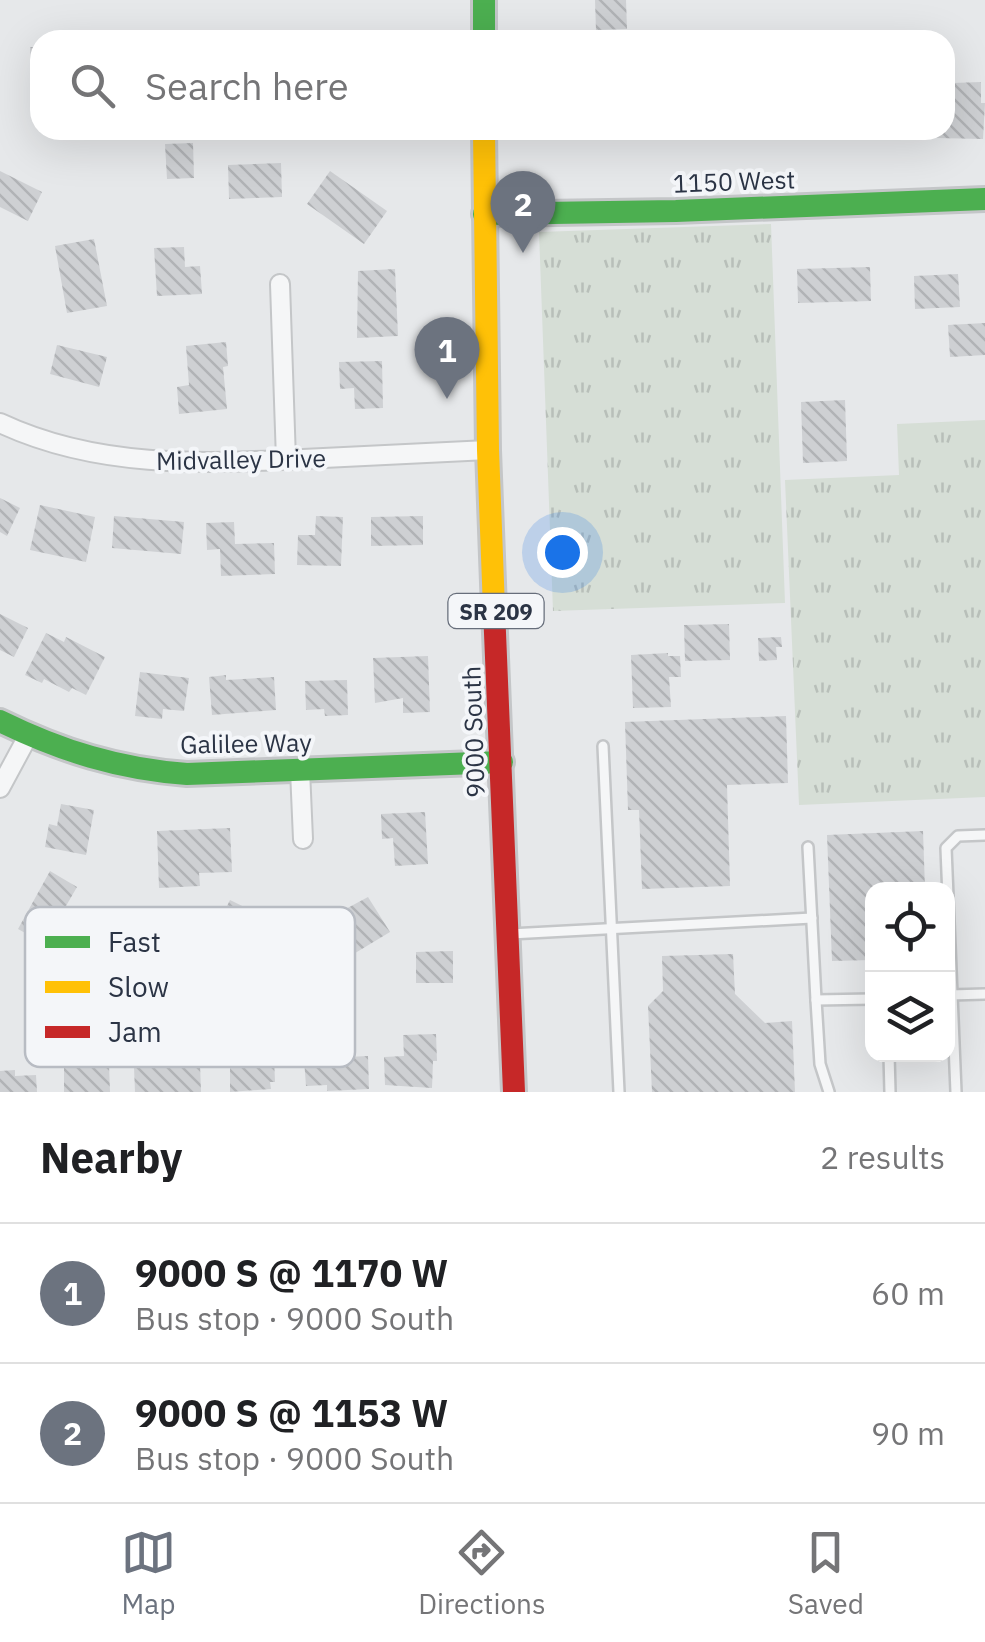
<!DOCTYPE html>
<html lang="en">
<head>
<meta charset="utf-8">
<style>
	body { margin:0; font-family:"IBM Plex Sans",sans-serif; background:#f6f6f6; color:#202124 }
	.controls { position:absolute; right:30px; bottom:30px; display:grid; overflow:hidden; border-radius:20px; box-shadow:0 10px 40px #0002 }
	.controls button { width:90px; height:90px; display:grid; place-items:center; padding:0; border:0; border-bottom:2px solid #e0e0e0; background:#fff; color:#202124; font:50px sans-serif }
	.you { position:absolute; left:562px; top:552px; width:35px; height:35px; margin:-25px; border:8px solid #fff; border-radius:50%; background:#1a73e8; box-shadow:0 0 0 15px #1a73e833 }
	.badge { display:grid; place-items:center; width:65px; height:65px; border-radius:50%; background:#6c737f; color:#fff; font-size:32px; font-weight:700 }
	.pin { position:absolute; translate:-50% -82px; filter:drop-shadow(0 2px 5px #0008) }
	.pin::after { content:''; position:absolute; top:52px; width:35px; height:30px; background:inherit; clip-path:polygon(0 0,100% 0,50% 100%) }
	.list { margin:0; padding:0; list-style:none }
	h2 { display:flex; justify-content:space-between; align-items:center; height:130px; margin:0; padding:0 40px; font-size:42px }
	h2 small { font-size:32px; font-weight:400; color:#757577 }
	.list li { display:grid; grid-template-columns:65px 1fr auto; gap:30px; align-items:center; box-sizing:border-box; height:140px; padding:0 40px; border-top:2px solid #e0e0e0 }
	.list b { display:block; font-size:38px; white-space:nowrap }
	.list p { margin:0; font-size:32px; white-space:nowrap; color:#757577 }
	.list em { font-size:32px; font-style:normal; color:#757577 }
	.icon { flex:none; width:55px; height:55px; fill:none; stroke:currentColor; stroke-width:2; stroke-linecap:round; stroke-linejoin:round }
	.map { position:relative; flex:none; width:985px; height:1092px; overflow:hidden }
	.search { position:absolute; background:#fff; box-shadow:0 10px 40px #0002; left:30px; right:30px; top:30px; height:110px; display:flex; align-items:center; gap:25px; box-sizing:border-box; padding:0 35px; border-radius:30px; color:#757577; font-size:38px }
	.sheet { height:410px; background:#fff }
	nav { display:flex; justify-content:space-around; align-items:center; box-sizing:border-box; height:140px; border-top:2px solid #e0e0e0; background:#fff; font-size:28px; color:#757577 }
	nav a { display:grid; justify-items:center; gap:5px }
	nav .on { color:#6c737f }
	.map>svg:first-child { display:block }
	.grass { fill:url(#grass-tufts) }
	.building { fill:url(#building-back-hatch) }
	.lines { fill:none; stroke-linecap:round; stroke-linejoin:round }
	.lane-casing { stroke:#c4c6c8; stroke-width:14 }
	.street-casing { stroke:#c4c6c8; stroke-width:22 }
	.fast-casing { stroke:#c4c6c8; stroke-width:28 }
	.slow-casing { stroke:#c4c6c8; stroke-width:28 }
	.jam-casing { stroke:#c4c6c8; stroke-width:28 }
	.lane { stroke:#f5f6f7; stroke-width:9 }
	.street { stroke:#f5f6f7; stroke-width:18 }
	.fast { stroke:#4caf50; stroke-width:22 }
	.slow { stroke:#ffc107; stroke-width:22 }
	.jam { stroke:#c62828; stroke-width:22 }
	.labels { text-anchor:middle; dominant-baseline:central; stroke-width:8; stroke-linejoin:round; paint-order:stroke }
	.shield { fill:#f4f6f9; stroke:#676e7b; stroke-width:2.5 }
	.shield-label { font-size:22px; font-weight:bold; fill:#2b3445 }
	.street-label { font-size:25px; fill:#2b3445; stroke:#f4f6f9 }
	.key { fill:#f4f6f9; stroke:#b8bcc3; stroke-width:2.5 }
	.key-label { font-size:28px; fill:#2b3445 }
</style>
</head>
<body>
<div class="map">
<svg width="985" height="1092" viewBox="0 0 985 1092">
	<defs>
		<pattern id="grass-tufts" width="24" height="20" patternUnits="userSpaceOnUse" patternTransform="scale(2.5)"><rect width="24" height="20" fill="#d6ded6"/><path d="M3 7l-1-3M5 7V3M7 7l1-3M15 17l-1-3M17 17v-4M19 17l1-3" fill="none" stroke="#b8bfb9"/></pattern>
		<pattern id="building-back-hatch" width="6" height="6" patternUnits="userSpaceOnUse" patternTransform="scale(2.5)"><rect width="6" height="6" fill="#ced0d3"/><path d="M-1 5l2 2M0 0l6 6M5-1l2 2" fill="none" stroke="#b1b3b6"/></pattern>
	</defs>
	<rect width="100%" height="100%" fill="#e6e8ea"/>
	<g class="grass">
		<polygon points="771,224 785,603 553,611 539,232"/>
		<polygon points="985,420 985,797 799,805 785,480 899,475 897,424"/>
	</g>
	<g class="building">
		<polygon points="595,0 626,0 627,29 596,30"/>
		<polygon points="418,31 419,40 347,40 347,33"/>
		<polygon points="30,47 40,47 40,93 31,93"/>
		<polygon points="945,79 952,79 953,83 981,82 981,103 985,103 983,139 936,138 935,130 945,130"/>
		<polygon points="193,143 194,178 167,179 165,144"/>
		<polygon points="281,163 282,197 229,199 228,165"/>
		<polygon points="0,171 42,192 28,221 0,207"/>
		<polygon points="330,171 387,211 364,244 307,204"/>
		<polygon points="94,239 107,306 67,313 55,246"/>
		<polygon points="184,247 185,267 200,266 202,294 157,296 154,248"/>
		<polygon points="870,267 871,301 798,303 797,269"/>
		<polygon points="395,269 398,336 357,338 358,271"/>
		<polygon points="958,274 960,307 915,309 914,276"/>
		<polygon points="985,323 985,355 950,357 948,325"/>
		<polygon points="226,342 228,366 223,367 227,409 179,414 177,387 189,385 186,346"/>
		<polygon points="57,345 107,357 99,387 50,374"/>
		<polygon points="382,361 383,408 355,409 354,388 340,389 339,362"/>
		<polygon points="845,400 847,461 803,463 801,402"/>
		<polygon points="0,498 20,508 7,536 0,532"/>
		<polygon points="40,505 95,517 86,562 30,550"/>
		<polygon points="114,516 184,522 181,554 112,548"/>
		<polygon points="316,516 343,517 341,566 297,565 298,535 315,535"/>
		<polygon points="423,516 423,545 371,546 371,517"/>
		<polygon points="234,522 235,544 274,543 275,574 221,576 220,549 207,550 206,523"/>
		<polygon points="0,614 28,628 14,657 0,650"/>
		<polygon points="729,624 730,660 685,661 684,625"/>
		<polygon points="46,633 64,642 66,637 105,657 86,695 72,688 69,692 44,679 42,683 25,675"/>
		<polygon points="781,637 782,647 776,647 777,660 759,661 758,638"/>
		<polygon points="668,653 668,656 680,656 681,677 669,677 671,707 633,708 631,655"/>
		<polygon points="428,656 430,712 403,713 403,698 375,703 373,658"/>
		<polygon points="140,672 189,678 184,711 163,709 162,719 135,716"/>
		<polygon points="226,675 226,680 274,677 276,710 212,715 209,677"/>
		<polygon points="347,680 348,715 325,716 324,709 306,710 305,681"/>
		<polygon points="786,716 788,783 727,785 730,886 642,889 639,810 628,810 625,722"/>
		<polygon points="61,804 94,810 86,855 45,847 49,824 57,826"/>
		<polygon points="425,812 428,864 395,866 393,838 382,839 381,814"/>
		<polygon points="230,828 232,872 199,873 200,886 159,888 157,831"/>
		<polygon points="923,831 925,889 872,889 872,960 832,961 827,835"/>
		<polygon points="50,871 77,887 66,906 82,915 72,931 57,923 45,944 18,929"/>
		<polygon points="368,897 390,932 337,964 314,926"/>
		<polygon points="230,900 293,931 274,969 211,938"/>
		<polygon points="453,951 453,983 416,983 416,952"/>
		<polygon points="733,954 735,994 765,1023 792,1021 795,1092 652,1092 648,1006 663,991 662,956"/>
		<polygon points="436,1034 437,1061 433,1061 432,1088 385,1085 384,1057 404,1056 403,1035"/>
		<polygon points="368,1056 369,1089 327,1091 327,1085 306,1086 304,1059"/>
		<polygon points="274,1057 275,1082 270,1082 271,1089 230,1092 230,1058"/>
		<polygon points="86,1064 109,1064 110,1092 64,1092 64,1068 86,1068"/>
		<polygon points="200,1064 201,1092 135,1092 134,1067"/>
		<polygon points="15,1070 15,1076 36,1075 37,1092 0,1092 0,1071"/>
	</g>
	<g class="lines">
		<g class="lane-casing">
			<g id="lane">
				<polyline points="603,746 619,1092"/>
				<polyline points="808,847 816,1000 872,999"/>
				<polyline points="510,934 812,918"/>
				<polyline points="950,995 985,994"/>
				<polyline points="816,1000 820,1064 829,1092"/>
				<polyline points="889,1054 890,1092"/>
				<polyline points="956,1092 946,848 958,836 985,835"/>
			</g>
		</g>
		<g class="street-casing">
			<g id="street">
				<polyline points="280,284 286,460"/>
				<path d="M0 423C96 468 199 464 303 459 365 456 427 453 488 450"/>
				<polyline points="300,770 303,839"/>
				<polyline points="0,788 28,736"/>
			</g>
		</g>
		<g class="fast-casing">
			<g id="fast">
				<polyline points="484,0 484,40"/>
				<polyline points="484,214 676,211 985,199"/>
				<path d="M0 721C61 751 119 769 187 774L502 762"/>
			</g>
		</g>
		<g class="slow-casing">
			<polyline id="slow" points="484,130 488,450 494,609"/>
		</g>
		<g class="jam-casing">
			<polyline id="jam" points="494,609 514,1092"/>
		</g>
		<use href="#lane" class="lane"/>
		<use href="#street" class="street"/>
		<use href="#fast" class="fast"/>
		<use href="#slow" class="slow"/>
		<use href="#jam" class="jam"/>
	</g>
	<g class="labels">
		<rect class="shield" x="448.5" y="594" width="95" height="34" rx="8"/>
		<g class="shield-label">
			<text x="496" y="611">SR 209</text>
		</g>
		<g class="street-label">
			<text transform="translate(734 181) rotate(-2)">1150 West</text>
			<text transform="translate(241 459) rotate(-1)">Midvalley Drive</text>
			<text transform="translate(473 732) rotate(-92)">9000 South</text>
			<text transform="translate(246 743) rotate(-1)">Galilee Way</text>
		</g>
	</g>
	<rect x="25" y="907" width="330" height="160" rx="15" class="key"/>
	<rect x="45" y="936" width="45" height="12" fill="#4caf50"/>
	<rect x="45" y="981" width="45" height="12" fill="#ffc107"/>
	<rect x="45" y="1026" width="45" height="12" fill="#c62828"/>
	<g class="key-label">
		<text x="108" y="952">Fast</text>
		<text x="108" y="997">Slow</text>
		<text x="108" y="1042">Jam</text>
	</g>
</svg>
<div class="controls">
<button><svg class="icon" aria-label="locate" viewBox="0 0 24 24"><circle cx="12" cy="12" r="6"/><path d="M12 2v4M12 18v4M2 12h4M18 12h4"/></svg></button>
<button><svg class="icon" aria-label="layers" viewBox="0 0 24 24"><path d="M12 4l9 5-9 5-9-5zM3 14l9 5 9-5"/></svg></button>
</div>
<div class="you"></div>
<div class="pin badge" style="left:447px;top:399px">1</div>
<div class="pin badge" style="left:523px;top:253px">2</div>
<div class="search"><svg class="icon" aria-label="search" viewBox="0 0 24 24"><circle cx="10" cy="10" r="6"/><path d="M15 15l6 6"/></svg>Search here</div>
</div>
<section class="sheet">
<h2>Nearby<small>2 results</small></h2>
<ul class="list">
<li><span class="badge">1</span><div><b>9000 S @ 1170 W</b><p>Bus stop · 9000 South</p></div><em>60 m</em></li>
<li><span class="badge">2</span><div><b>9000 S @ 1153 W</b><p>Bus stop · 9000 South</p></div><em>90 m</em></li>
</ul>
</section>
<nav>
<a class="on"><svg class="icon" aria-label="map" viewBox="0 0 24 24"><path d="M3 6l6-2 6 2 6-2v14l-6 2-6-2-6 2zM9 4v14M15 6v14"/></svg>Map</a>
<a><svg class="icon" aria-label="directions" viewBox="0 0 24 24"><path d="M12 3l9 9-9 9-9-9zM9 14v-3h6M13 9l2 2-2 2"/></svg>Directions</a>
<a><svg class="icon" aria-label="saved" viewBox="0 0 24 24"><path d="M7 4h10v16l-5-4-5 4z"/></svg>Saved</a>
</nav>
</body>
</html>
